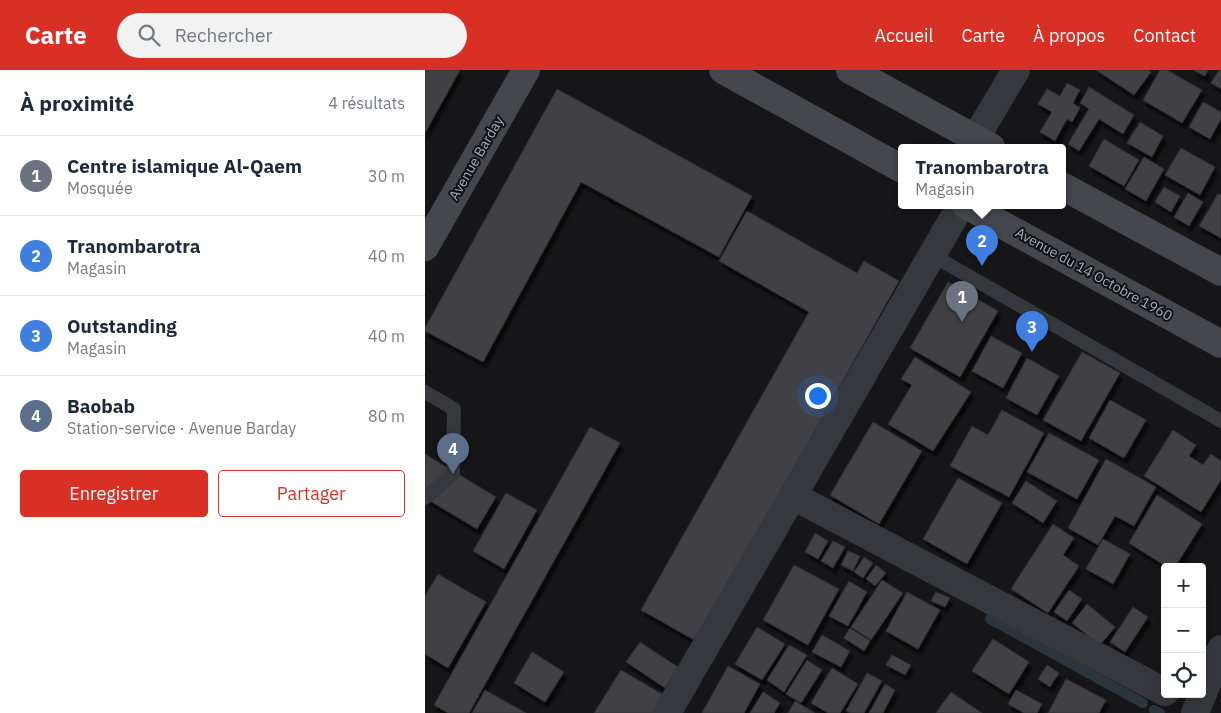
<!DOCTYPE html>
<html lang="fr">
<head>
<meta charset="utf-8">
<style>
	body { margin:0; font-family:"IBM Plex Sans",sans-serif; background:#f2f2f3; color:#1f2937 }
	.controls { position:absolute; right:15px; bottom:15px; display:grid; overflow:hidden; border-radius:5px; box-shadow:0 5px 20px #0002 }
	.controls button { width:45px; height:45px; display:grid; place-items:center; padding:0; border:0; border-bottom:1px solid #e0e1e3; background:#fff; color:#1f2937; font:25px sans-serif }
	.you { position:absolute; left:392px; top:325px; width:18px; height:18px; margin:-12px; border:4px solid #fff; border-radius:50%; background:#1a73e8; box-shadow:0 0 0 8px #1a73e833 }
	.badge { display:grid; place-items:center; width:32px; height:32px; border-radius:50%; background:#d93025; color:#fff; font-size:16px; font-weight:700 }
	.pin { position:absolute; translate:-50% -41px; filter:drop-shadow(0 1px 2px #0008) }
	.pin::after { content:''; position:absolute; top:26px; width:18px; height:15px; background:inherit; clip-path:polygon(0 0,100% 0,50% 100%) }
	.popup { position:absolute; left:473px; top:74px; width:168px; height:65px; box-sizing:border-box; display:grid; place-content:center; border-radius:5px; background:#fff; filter:drop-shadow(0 1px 4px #0005); font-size:16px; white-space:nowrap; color:#747a83 }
	.popup b { font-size:19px; color:#1f2937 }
	.popup::after { content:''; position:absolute; left:50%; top:100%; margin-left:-10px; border:10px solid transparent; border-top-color:#fff }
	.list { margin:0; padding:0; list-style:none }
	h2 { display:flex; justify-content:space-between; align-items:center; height:65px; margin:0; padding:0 20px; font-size:21px }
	h2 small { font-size:16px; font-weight:400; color:#747a83 }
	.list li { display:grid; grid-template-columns:32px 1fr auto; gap:15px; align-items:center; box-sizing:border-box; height:80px; padding:0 20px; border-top:1px solid #e0e1e3 }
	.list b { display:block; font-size:19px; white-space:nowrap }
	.list p { margin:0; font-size:16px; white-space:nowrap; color:#747a83 }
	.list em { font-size:16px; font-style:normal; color:#747a83 }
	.actions { display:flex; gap:10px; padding:15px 20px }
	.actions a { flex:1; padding:11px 0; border:1px solid #d93025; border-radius:5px; text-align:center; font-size:18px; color:#d93025 }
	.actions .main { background:#d93025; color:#fff }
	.icon { flex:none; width:28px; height:28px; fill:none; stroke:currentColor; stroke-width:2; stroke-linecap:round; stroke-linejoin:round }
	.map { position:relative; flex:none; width:796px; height:643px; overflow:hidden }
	header { display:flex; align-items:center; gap:30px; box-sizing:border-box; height:70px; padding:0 25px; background:#d93025; color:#fff }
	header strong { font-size:24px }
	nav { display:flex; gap:28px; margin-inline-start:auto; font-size:18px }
	.search { width:350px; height:45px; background:#f2f2f3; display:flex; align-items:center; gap:12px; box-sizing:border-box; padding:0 18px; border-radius:28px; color:#747a83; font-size:19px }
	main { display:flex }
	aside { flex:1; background:#fff }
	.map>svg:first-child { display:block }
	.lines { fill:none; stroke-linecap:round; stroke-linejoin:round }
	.stream { stroke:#2c353c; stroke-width:10 }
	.building { fill:#404145; stroke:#303034; filter:url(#shadow) }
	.lane { stroke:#37383d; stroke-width:14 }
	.street { stroke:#37383d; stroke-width:28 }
	.secondary { stroke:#45474d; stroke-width:28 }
	.labels { text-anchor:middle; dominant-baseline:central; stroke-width:4; stroke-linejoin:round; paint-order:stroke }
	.street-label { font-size:14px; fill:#a8adb8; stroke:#111113 }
</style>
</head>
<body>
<header>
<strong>Carte</strong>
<div class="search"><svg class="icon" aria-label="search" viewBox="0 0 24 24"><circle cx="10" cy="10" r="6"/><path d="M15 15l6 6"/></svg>Rechercher</div>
<nav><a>Accueil</a><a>Carte</a><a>À propos</a><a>Contact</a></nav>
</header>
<main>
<aside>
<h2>À proximité<small>4 résultats</small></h2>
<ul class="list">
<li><span class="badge" style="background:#6b7280">1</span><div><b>Centre islamique Al-Qaem</b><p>Mosquée</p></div><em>30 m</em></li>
<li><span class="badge" style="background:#3f7fe0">2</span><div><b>Tranombarotra</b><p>Magasin</p></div><em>40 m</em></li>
<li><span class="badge" style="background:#3f7fe0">3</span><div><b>Outstanding</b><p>Magasin</p></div><em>40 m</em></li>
<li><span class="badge" style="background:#5c6f8a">4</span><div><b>Baobab</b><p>Station-service · Avenue Barday</p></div><em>80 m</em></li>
</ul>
<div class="actions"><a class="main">Enregistrer</a><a>Partager</a></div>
</aside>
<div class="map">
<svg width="796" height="643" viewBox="0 0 796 643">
	<defs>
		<filter id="shadow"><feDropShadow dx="3" dy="5.5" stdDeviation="1" flood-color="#0009"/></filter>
	</defs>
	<rect width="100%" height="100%" fill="#161618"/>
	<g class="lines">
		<g class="stream">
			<polyline points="565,549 718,633"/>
			<polyline points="729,640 735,643"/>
		</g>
	</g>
	<g class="building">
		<polygon points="0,0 35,0 0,63"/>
		<polygon points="671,0 723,0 726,2 709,25"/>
		<polygon points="735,0 742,0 777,20 757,53 718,30"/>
		<polygon points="768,0 783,0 780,6"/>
		<polygon points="794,0 796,0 796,19 786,13"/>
		<polygon points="642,13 655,20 648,33 655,38 647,52 642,49 630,71 615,62 627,42 613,34 622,19 635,26"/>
		<polygon points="664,17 709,45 698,64 674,49 654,81 643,74 664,39 655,33"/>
		<polygon points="132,19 327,126 294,187 156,112 58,292 0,261 0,258"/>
		<polygon points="778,32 796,42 796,49 785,69 764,57"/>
		<polygon points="715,52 738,66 727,87 702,73"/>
		<polygon points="679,69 714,90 699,116 664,96"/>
		<polygon points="756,78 790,97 775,125 740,105"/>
		<polygon points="719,87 739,99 721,131 700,119"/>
		<polygon points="739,117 755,126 746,142 730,132"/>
		<polygon points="763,123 778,132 764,156 749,147"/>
		<polygon points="793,124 796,125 796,168 774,156"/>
		<polygon points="322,141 432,203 439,191 474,211 271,571 216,540 384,242 294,191"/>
		<polygon points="523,212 573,241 535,307 485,278"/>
		<polygon points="566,266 597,283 578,318 547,301"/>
		<polygon points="657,282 695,303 656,371 618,350"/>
		<polygon points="490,287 546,322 508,381 463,354 487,315 476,309"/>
		<polygon points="602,288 634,306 612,345 581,328"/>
		<polygon points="685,330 721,350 699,388 664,368"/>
		<polygon points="577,340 619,363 584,427 525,396 547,356 563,365"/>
		<polygon points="448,352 497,381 454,454 405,425"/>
		<polygon points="165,357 195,373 44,643 23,643 9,635"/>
		<polygon points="748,360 771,375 764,386 778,395 786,384 796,391 796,410 776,442 719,406"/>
		<polygon points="624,363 674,390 652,429 602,402"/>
		<polygon points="0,384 71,427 52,459 0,428"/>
		<polygon points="681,389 731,417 709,456 690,446 673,475 643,458"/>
		<polygon points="533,408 577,433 542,494 498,469"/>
		<polygon points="601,411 632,431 618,453 587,433"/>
		<polygon points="81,423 112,440 79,499 48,481"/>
		<polygon points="732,425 777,454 750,497 742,497 704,473"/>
		<polygon points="628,454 649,468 638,485 654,496 623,543 586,519"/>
		<polygon points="390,463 403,471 393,489 380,482"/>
		<polygon points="678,469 705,484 688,514 661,499"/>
		<polygon points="408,471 420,477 408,498 396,491"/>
		<polygon points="423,481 435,486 428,501 416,495"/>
		<polygon points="439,487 448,493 438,508 429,502"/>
		<polygon points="369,495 414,519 383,575 338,550"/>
		<polygon points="451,495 461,503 450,516 441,509"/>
		<polygon points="13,504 61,532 23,598 0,584 0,526"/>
		<polygon points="457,510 478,523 446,570 426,557"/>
		<polygon points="424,511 442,522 423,556 404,546"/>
		<polygon points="644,520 657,529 642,551 629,542"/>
		<polygon points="482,522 515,540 493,579 461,561"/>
		<polygon points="511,522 525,528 520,537 506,531"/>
		<polygon points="662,534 690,557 675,575 647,553"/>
		<polygon points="708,537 723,547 700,582 685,572"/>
		<polygon points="332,557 360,574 337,610 310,594"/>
		<polygon points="425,558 445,571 439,581 419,568"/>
		<polygon points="397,565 425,581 416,597 387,582"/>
		<polygon points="568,569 604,592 584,624 547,601"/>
		<polygon points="215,572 253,597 240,618 201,592"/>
		<polygon points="364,575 382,585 359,622 342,610"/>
		<polygon points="107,582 139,602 120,632 89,613"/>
		<polygon points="467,585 486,595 480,605 461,595"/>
		<polygon points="382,590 397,600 376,633 361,624"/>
		<polygon points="622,595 634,603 625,617 613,609"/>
		<polygon points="303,596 335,614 319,643 277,643"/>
		<polygon points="407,598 433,614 415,643 403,643 386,633"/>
		<polygon points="196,600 242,627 232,643 169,643"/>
		<polygon points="442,603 457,611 439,643 426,643 421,641"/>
		<polygon points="641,609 681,630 674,643 623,643"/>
		<polygon points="460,614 470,620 458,643 444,643"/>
		<polygon points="60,620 101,643 47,643"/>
		<polygon points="591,620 617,634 612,643 599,643 583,634"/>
		<polygon points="338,622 355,633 349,643 325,643"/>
		<polygon points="526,622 557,643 511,643"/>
		<polygon points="370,631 390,643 363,643"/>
	</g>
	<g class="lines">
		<g class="lane">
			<polyline points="507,185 796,351"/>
			<polyline points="0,322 29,339 28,404 0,428"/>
		</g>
		<g class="street">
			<polyline points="550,69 591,0"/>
			<polyline points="368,426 740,622"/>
			<polyline points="242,643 536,135"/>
			<polyline points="770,643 796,579"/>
		</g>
		<g class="secondary">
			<polyline points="298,0 477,99"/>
			<polyline points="425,0 566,77"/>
			<polyline points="637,116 796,202"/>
			<polyline points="541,135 796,274"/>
			<polyline points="0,177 101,0"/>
		</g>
	</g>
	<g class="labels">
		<g class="street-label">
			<text transform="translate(51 88) rotate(-60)">Avenue Barday</text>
			<text transform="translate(669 204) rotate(29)">Avenue du 14 Octobre 1960</text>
		</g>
	</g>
</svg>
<div class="controls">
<button>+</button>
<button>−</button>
<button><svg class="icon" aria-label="locate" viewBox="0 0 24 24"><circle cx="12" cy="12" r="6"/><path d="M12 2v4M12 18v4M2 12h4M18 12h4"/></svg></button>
</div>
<div class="you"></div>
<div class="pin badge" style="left:537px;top:252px;background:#6b7280">1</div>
<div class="pin badge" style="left:557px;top:196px;background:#3f7fe0">2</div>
<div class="popup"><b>Tranombarotra</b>Magasin</div>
<div class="pin badge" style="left:607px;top:282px;background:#3f7fe0">3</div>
<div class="pin badge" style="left:28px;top:404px;background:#5c6f8a">4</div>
</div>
</main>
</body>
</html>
